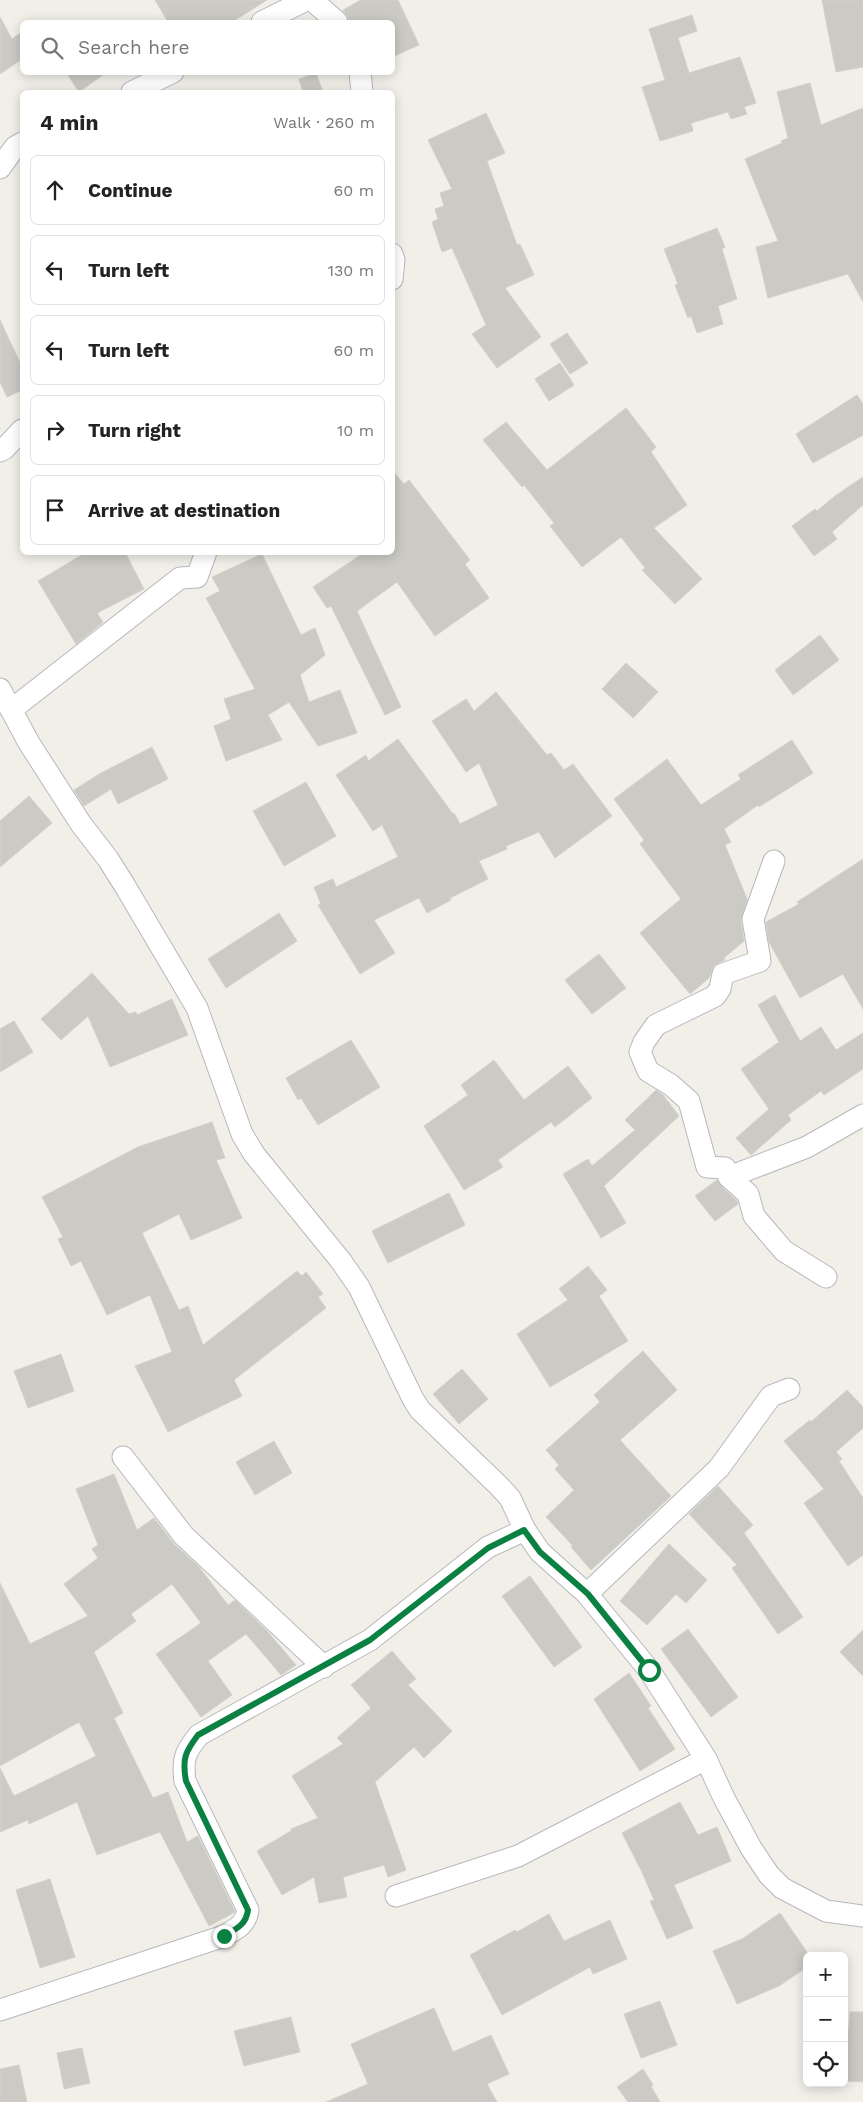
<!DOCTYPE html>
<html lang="en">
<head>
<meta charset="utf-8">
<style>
	body { margin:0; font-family:"Work Sans",sans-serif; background:#f2f2f2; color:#222 }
	.controls { position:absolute; right:15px; bottom:15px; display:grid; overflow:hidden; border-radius:8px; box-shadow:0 2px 12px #0003 }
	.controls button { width:45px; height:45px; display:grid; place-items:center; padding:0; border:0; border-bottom:1px solid #e0e0e0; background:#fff; color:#222; font:25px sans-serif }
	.stop { position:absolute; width:15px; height:15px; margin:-11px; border:4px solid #0b8043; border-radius:50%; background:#fff }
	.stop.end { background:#0b8043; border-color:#fff; box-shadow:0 1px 5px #0008 }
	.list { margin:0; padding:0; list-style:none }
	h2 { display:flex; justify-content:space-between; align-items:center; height:65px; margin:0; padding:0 20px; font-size:21px }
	h2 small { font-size:16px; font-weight:400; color:#767676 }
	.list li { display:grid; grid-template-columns:32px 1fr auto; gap:15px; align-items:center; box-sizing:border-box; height:70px; margin:0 10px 10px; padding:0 10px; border:1px solid #e0e0e0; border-radius:8px }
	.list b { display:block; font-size:19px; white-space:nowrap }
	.list em { font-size:16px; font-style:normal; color:#767676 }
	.icon { flex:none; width:28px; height:28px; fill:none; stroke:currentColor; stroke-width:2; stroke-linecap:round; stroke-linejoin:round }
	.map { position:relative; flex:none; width:863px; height:2102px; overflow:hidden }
	.search { position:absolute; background:#fff; box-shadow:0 2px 12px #0003; left:20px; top:20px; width:375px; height:55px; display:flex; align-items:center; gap:12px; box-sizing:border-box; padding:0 18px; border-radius:8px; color:#767676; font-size:19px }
	.panel { position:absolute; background:#fff; box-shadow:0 2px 12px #0003; left:20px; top:90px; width:375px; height:465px; border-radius:8px }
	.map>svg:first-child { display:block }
	.building { fill:#cccac5; stroke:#d6d1c6 }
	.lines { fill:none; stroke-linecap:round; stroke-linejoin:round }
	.minor-casing { stroke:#b5b8bc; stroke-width:23 }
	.minor { stroke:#fff; stroke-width:21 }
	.route { stroke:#0b8043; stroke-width:6 }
</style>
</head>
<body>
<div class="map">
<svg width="863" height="2102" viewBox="0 0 863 2102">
	<rect width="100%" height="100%" fill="#f1efe8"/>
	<g class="building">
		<polygon points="155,0 267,0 232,22 168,22"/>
		<polygon points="361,0 398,0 419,45 392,57 392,22 349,22 349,18 343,10"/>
		<polygon points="822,0 863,0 863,67 836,72"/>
		<polygon points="692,15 697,31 678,38 689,73 740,57 756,103 744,107 747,114 731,119 728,112 691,123 693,131 660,141 642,87 665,80 649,29"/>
		<polygon points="0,17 12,39 22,32 22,59 0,74"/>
		<polygon points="66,72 107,72 79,92"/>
		<polygon points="316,73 323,92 303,92 299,79"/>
		<polygon points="810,83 821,125 863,108 863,302 848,274 768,298 756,247 778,241 745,159 782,143 781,141 788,138 777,92"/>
		<polygon points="486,113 505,153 487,161 517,245 520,244 534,275 505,288 541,337 497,368 472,334 486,325 452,248 442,252 432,222 438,219 435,209 444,206 440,193 452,189 428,140"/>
		<polygon points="717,228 725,247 722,249 737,299 718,306 723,324 697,333 691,316 688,318 675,285 678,284 664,249"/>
		<polygon points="0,320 22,367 22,390 7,397 0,382"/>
		<polygon points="567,333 588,363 570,374 550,344"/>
		<polygon points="560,363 574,385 549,401 535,379"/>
		<polygon points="857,395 863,404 863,435 813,463 796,434"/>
		<polygon points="626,408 656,447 651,452 687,505 654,528 702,579 675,604 642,570 645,568 621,537 582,567 550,526 554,523 524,485 522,487 483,440 506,422 547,470"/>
		<polygon points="392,470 404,484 409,480 470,560 465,564 489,598 435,636 397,582 357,611 401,707 385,715 331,606 327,608 313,587 365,552 392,552"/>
		<polygon points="863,477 863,505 832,532 837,539 814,556 792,526 815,509 817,511 835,496"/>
		<polygon points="87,552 125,552 144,589 97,613 103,622 76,644 38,581"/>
		<polygon points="262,554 301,635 315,628 325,655 300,675 309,702 340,690 357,733 318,746 289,702 268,715 282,740 226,761 214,726 231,719 224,699 255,689 206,598 220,591 212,577"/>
		<polygon points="820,635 839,660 793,695 775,670"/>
		<polygon points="626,663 658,692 633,718 602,689"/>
		<polygon points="496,692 547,755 551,753 564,770 573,764 612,816 555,858 539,832 506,846 507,849 479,861 488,879 450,898 451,900 427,913 419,898 374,920 395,953 360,974 318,905 321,904 314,887 333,879 336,887 398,857 382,825 373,831 336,775 366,755 368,761 398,739 453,814 454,813 460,824 498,805 479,763 466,772 432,721 466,699 474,711"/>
		<polygon points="792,740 813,773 759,807 758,805 724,829 731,842 725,845 747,899 741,921 744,941 724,958 725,960 714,965 709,978 690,994 640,933 681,899 640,844 644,840 614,799 667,759 701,805 741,779 738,775"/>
		<polygon points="152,747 168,779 118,804 111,789 84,806 74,790 101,773"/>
		<polygon points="306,782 336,836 284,866 253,811"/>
		<polygon points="29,796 52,823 0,867 0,821"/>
		<polygon points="863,859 863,1009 843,974 800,998 769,942 766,922 799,904 797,902"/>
		<polygon points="279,913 297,941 226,988 208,959"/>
		<polygon points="599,954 626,988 592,1014 565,980"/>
		<polygon points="92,973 129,1014 136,1012 137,1015 172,999 188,1035 110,1067 88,1016 61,1040 41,1019"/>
		<polygon points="775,995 800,1041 821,1027 836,1050 863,1033 863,1069 824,1095 821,1091 788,1115 791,1120 751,1155 736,1138 769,1109 741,1069 779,1042 758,1005"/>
		<polygon points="14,1021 33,1052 0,1072 0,1029"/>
		<polygon points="351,1040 380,1087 318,1125 301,1098 298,1100 286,1078"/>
		<polygon points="494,1060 524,1100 568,1066 592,1098 555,1127 551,1122 498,1160 503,1167 464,1190 424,1126 468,1095 461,1085"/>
		<polygon points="656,1090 663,1095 679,1116 604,1186 626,1223 601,1238 563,1174 588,1159 592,1166 635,1130 625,1120"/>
		<polygon points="212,1122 225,1158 216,1160 242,1218 191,1240 179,1214 142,1233 179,1310 188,1306 203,1345 297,1271 302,1276 306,1272 323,1294 318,1297 326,1308 234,1380 242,1396 168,1432 135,1366 172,1352 150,1295 107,1315 81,1261 71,1266 58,1239 63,1237 42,1197 138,1147"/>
		<polygon points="717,1180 721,1186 737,1201 738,1204 715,1221 695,1196"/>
		<polygon points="449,1193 465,1225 388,1263 372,1231"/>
		<polygon points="588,1266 607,1290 599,1296 628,1341 550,1387 517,1334 568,1300 559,1289"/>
		<polygon points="643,1351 677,1390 620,1440 671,1496 591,1570 571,1547 573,1546 546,1517 574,1490 555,1469 559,1465 546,1450 600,1402 594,1395"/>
		<polygon points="61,1354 74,1391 28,1408 14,1371"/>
		<polygon points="462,1369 488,1399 459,1424 433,1394"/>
		<polygon points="847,1390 863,1407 863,1428 836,1452 842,1459 839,1461 863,1498 863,1555 848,1566 804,1503 824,1489 784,1441 810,1420 811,1422"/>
		<polygon points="274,1441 292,1473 255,1495 236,1462"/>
		<polygon points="114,1474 137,1530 154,1518 175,1545 199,1567 228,1605 235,1600 268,1632 296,1665 281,1675 246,1634 208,1661 232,1695 201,1717 156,1654 201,1623 172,1584 131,1614 136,1621 94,1652 123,1713 114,1718 153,1798 168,1792 187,1842 198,1836 235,1912 209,1926 160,1832 97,1855 77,1802 29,1824 28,1820 0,1832 0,1768 14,1796 96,1756 79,1722 0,1766 0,1583 30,1644 88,1616 64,1584 98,1558 92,1549 98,1545 76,1489"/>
		<polygon points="718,1486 753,1525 744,1533 803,1617 778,1634 732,1568 737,1565 689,1514"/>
		<polygon points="669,1544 707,1580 686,1603 676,1594 647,1625 620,1601"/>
		<polygon points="530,1576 582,1647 554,1667 502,1596"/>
		<polygon points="688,1629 738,1697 711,1717 661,1649"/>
		<polygon points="863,1630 863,1676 840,1652"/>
		<polygon points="392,1651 416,1679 408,1685 452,1731 424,1758 414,1747 375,1782 406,1870 388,1877 384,1865 343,1877 347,1897 319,1903 314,1877 282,1895 257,1851 291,1831 291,1829 318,1818 292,1776 343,1744 337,1738 371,1708 351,1685"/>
		<polygon points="629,1673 651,1706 648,1708 675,1749 640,1771 594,1699"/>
		<polygon points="680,1802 698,1835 717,1827 731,1861 674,1885 693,1928 667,1939 650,1901 654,1900 642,1872 622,1833"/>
		<polygon points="50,1879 75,1957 40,1968 16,1890"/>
		<polygon points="780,1913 807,1952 807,1967 779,1986 737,2004 713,1951 742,1939"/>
		<polygon points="549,1914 564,1941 610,1920 627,1959 593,1974 590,1967 502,2015 470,1955 515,1930 517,1932"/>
		<polygon points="660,2001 677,2045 641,2058 624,2014"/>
		<polygon points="434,2008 453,2052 491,2035 509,2074 487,2084 497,2102 326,2102 368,2084 351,2044"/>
		<polygon points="850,2012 863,2012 863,2082 844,2081 844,2062 846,2062"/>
		<polygon points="291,2017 300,2052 244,2066 234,2031"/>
		<polygon points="82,2048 90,2083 64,2089 57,2053"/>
		<polygon points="19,2065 27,2102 0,2102 0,2069"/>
		<polygon points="643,2069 653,2085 651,2086 660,2102 628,2102 617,2087"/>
	</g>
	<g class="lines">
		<g class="minor-casing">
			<g id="minor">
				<polyline points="312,0 337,22"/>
				<polyline points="262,22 306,0"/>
				<polyline points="360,72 362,92"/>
				<polyline points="132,92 173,72"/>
				<polyline points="0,168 15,147 22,143"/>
				<polyline points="392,254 394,260 392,279"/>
				<polyline points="0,451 4,449 22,430"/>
				<polyline points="0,689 29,743 81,824 108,859 125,886 197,1008 242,1134 254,1154 341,1261 359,1287 413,1399 420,1410 498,1485 510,1498 525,1530 540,1552 587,1594 649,1670 706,1759 724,1798 751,1848 769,1875 782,1888 826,1911 863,1916"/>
				<polyline points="11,710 180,578 197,577 206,552"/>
				<polyline points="774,861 753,919 760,961 723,974 720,989 715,996 656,1025 644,1042 640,1052 648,1071 671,1085 689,1101 707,1167 725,1168 729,1177 748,1194 754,1216 784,1251 826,1277"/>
				<polyline points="729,1177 807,1147 863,1115"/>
				<polyline points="123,1457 184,1536 324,1667"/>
				<polyline points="587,1594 719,1468 771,1396 789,1389"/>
				<polyline points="396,1896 518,1856 706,1759"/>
				<path d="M0 2010 224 1936C236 1929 246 1925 248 1910L185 1781C182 1759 185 1752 199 1735L370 1640 488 1547 525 1530"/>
			</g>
		</g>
		<use href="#minor" class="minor"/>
	</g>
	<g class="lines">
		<path class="route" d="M224 1936C236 1929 246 1925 248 1910L186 1781C182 1759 185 1752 198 1735L370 1640 488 1548 524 1530 540 1552 588 1594 649 1670"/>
	</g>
</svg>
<div class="controls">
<button>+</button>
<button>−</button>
<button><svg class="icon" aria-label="locate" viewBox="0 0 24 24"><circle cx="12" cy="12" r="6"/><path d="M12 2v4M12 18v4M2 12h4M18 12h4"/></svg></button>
</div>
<div class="stop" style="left:649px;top:1670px"></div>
<div class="stop end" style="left:224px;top:1936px"></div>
<div class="search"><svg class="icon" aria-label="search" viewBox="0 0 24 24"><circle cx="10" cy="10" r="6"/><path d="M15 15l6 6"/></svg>Search here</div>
<section class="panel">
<h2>4 min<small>Walk · 260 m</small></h2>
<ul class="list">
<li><svg class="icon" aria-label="ahead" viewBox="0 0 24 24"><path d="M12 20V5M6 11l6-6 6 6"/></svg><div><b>Continue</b></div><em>60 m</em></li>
<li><svg class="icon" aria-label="left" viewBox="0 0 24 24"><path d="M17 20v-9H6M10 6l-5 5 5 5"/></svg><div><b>Turn left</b></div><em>130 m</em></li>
<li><svg class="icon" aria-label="left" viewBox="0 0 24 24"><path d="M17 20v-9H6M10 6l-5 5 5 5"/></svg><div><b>Turn left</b></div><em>60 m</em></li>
<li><svg class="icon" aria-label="right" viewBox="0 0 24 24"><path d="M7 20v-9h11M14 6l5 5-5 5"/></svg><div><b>Turn right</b></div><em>10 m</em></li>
<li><svg class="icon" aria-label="arrive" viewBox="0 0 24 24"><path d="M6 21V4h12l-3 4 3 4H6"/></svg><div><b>Arrive at destination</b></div></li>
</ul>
</section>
</div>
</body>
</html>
